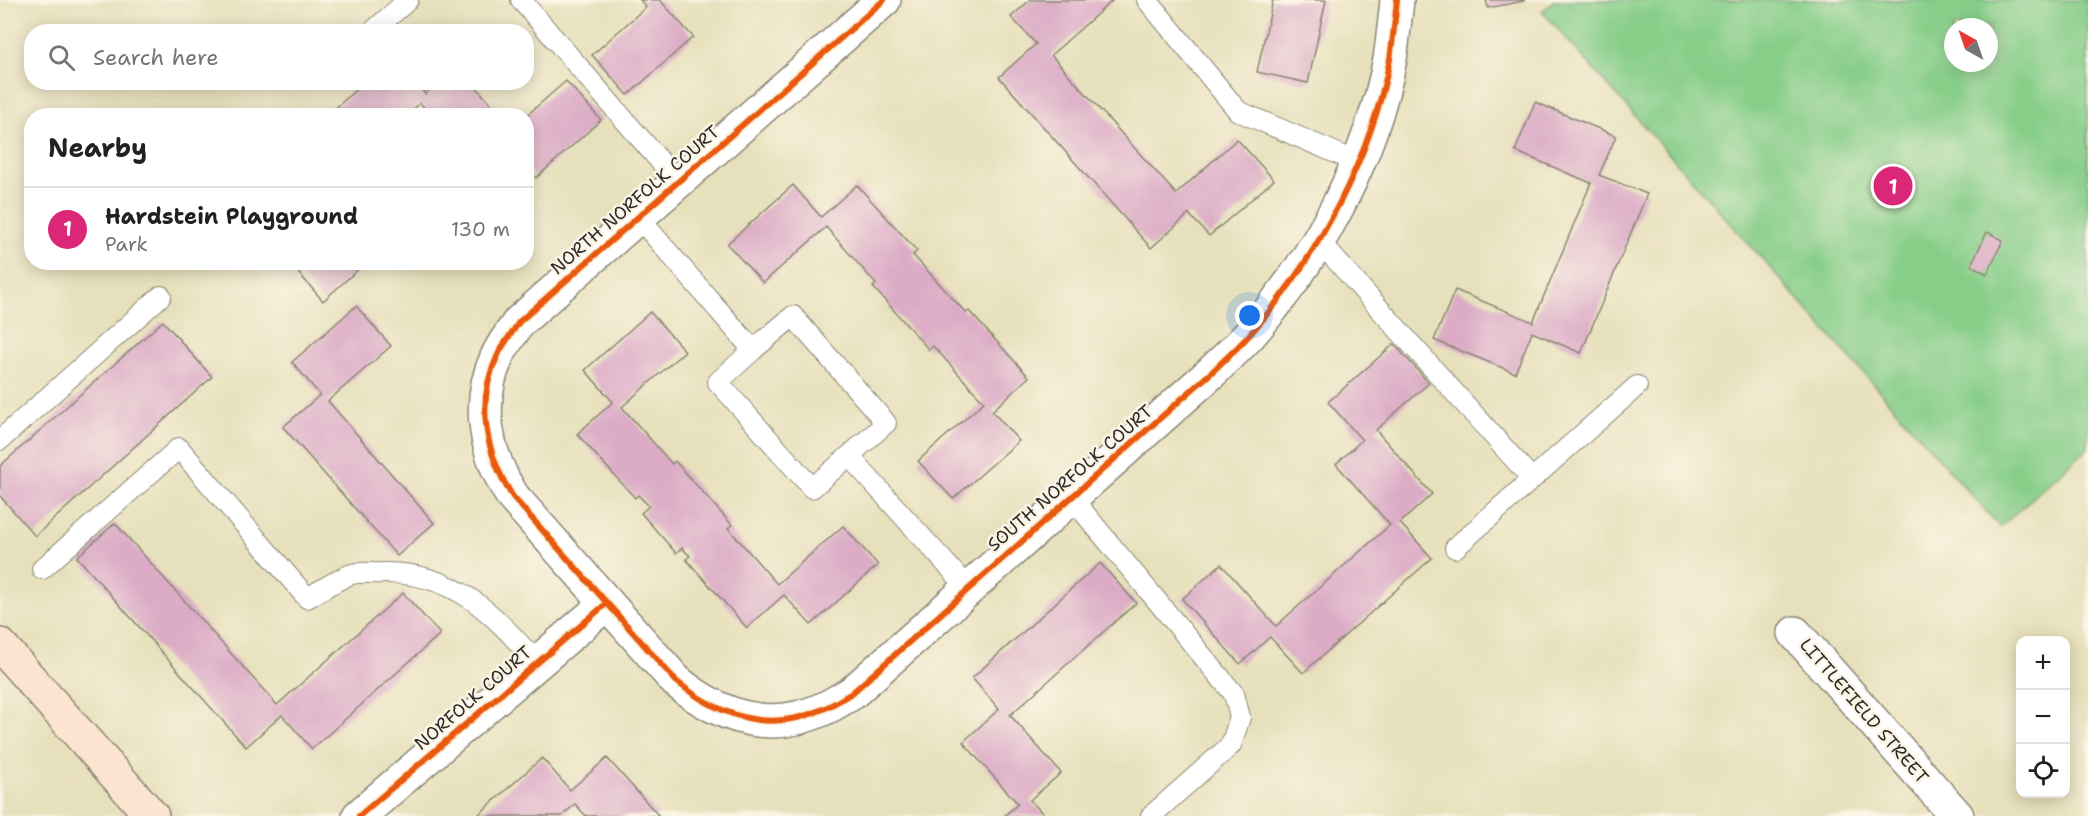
<!DOCTYPE html>
<html lang="en">
<head>
<meta charset="utf-8">
<style>
	body { margin:0; font-family:"Shantell Sans",sans-serif; background:#f2f2f2; color:#202124 }
	.controls { position:absolute; right:18px; bottom:18px; display:grid; overflow:hidden; border-radius:12px; box-shadow:0 3px 15px #0003 }
	.controls button { width:54px; height:54px; display:grid; place-items:center; padding:0; border:0; border-bottom:2px solid #e0e0e0; background:#fff; color:#202124; font:30px sans-serif }
	.compass { position:absolute; left:1944px; top:18px; width:54px; height:54px; border-radius:50%; background:#fff; box-shadow:0 3px 15px #0003; rotate:320deg }
	.you { position:absolute; left:1250px; top:316px; width:21px; height:21px; margin:-15px; border:4px solid #fff; border-radius:50%; background:#1a73e8; box-shadow:0 0 0 9px #1a73e833 }
	.badge { display:grid; place-items:center; width:39px; height:39px; border-radius:50%; background:#db2777; color:#fff; font-size:20px; font-weight:700 }
	.pin { position:absolute; translate:-50% -50%; border:3px solid #fff; box-shadow:0 2px 6px #0006 }
	.list { margin:0; padding:0; list-style:none }
	h2 { display:flex; justify-content:space-between; align-items:center; height:78px; margin:0; padding:0 24px; font-size:26px }
	h2 small { font-size:20px; font-weight:400; color:#757577 }
	.list li { display:grid; grid-template-columns:39px 1fr auto; gap:18px; align-items:center; box-sizing:border-box; height:84px; padding:0 24px; border-top:2px solid #e0e0e0 }
	.list b { display:block; font-size:22px; white-space:nowrap }
	.list p { margin:0; font-size:20px; white-space:nowrap; color:#757577 }
	.list em { font-size:20px; font-style:normal; color:#757577 }
	.icon { flex:none; width:33px; height:33px; fill:none; stroke:currentColor; stroke-width:2; stroke-linecap:round; stroke-linejoin:round }
	.map { position:relative; flex:none; width:2088px; height:816px; overflow:hidden }
	.search { position:absolute; background:#fff; box-shadow:0 3px 15px #0003; left:24px; top:24px; width:510px; height:66px; display:flex; align-items:center; gap:15px; box-sizing:border-box; padding:0 21px; border-radius:24px; color:#757577; font-size:22px }
	.panel { position:absolute; background:#fff; box-shadow:0 3px 15px #0003; left:24px; top:108px; width:510px; height:162px; border-radius:24px }
	.map>svg:first-child { display:block }
	.green { fill:#87ce89; stroke:#597c5a; stroke-width:1.5; fill-rule:evenodd }
	.building { fill:#dcacc6 }
	.lines { fill:none; stroke-linecap:round; stroke-linejoin:round }
	.lane-casing { stroke:#898674; stroke-width:22 }
	.street-casing { stroke:#898674; stroke-width:36 }
	.secondary-casing { stroke:#898674; stroke-width:36 }
	.lane { stroke:#fff; stroke-width:20 }
	.street { stroke:#fff; stroke-width:33 }
	.secondary { stroke:#fde4d1; stroke-width:33 }
	.cycleway-casing { stroke:#fcf5e5; stroke-width:10 }
	.cycleway { stroke:#e8590c; stroke-width:6 }
	.labels { text-anchor:middle; dominant-baseline:central; stroke-width:5; stroke-linejoin:round; paint-order:stroke }
	.street-label { font-size:18px; fill:#2b2b2b; stroke:#fcf5e5 }
</style>
</head>
<body>
<div class="map">
<svg width="2088" height="816" viewBox="0 0 2088 816">
	<rect width="100%" height="100%" fill="#fcf5e5"/>
	<filter id="ink" filterUnits="userSpaceOnUse"><feTurbulence type="fractalNoise" baseFrequency=".0167" numOctaves="2"/><feDisplacementMap in="SourceGraphic" scale="12" xChannelSelector="R" yChannelSelector="G"/><feConvolveMatrix kernelMatrix="1 2 1 2 8 2 1 2 1" color-interpolation-filters="sRGB"/></filter>
	<filter id="wash" filterUnits="userSpaceOnUse"><feTurbulence type="fractalNoise" baseFrequency=".008" numOctaves="4" result="noise"/><feDisplacementMap in="SourceGraphic" scale="24" xChannelSelector="R" yChannelSelector="G"/><feGaussianBlur stdDeviation="1.35" result="paint"/><feColorMatrix in="noise" values="0 0 0 0 0 0 0 0 0 0 0 0 0 0 0 0 0 1.4 0 .05"/><feComposite in="paint" operator="in"/></filter>
	<g filter="url(#wash)">
		<rect width="100%" height="100%" fill="#e7e0bc"/>
		<path class="green" d="M1554 0H2088V448L2000 527 1542 11ZM1953 27H1989V63H1953Z"/>
		<g id="blocks">
			<g class="building">
				<polygon points="640,0 660,0 693,37 628,95 592,55 646,7"/>
				<polygon points="1030,0 1113,0 1051,55 1176,194 1237,139 1274,180 1209,236 1189,214 1151,248 999,77 1036,44 1011,17"/>
				<polygon points="1273,0 1326,0 1308,83 1257,72"/>
				<polygon points="1486,0 1524,0 1524,1 1488,8"/>
				<polygon points="566,81 601,120 536,178 526,167 526,116"/>
				<polygon points="364,82 415,82 425,94 438,82 472,82 501,116 432,116 420,103 406,116 327,116"/>
				<polygon points="1535,102 1616,136 1599,175 1647,194 1581,353 1532,332 1515,373 1434,340 1455,290 1533,322 1591,183 1515,151"/>
				<polygon points="793,185 821,217 857,185 917,251 913,255 966,313 969,311 1029,377 992,411 1019,441 953,499 918,461 984,402 933,346 929,350 873,287 876,284 826,227 763,283 727,244"/>
				<polygon points="1987,232 2003,240 1987,274 1971,265"/>
				<polygon points="289,262 359,262 362,266 323,301"/>
				<polygon points="356,306 391,346 328,401 434,523 397,556 283,427 320,395 292,362"/>
				<polygon points="650,312 685,351 622,407 672,464 675,461 732,525 728,528 777,584 843,526 878,565 811,625 784,595 747,628 686,559 690,556 682,548 676,553 641,513 649,506 638,495 635,498 577,434 613,402 585,370"/>
				<polygon points="163,321 212,377 35,536 0,496 0,466"/>
				<polygon points="1394,344 1429,383 1376,430 1432,494 1400,523 1432,558 1303,673 1270,637 1240,664 1182,599 1221,564 1276,626 1390,525 1336,464 1362,440 1328,402"/>
				<polygon points="115,523 277,705 403,593 440,634 312,749 282,715 246,747 77,557"/>
				<polygon points="1100,563 1136,603 1010,715 1061,773 1030,800 1045,816 1004,816 1018,804 963,742 999,709 972,678"/>
				<polygon points="542,758 570,790 607,758 659,816 586,816 575,804 562,816 477,816"/>
			</g>
		</g>
	</g>
	<g filter="url(#ink)">
		<use href="#blocks" fill-opacity="0" stroke="#898674" stroke-width="1.5"/>
		<g class="lines">
			<g class="lane-casing">
				<g id="lane">
					<polyline points="521,0 678,182"/>
					<polyline points="1147,0 1238,111 1357,162"/>
					<polyline points="372,32 408,0"/>
					<polyline points="638,217 753,350 718,382 812,488 849,456 968,588"/>
					<polyline points="1318,240 1532,479 1455,548"/>
					<polyline points="753,350 793,316 886,423 849,456"/>
					<polyline points="0,440 161,296"/>
					<polyline points="1532,479 1637,386"/>
					<polyline points="1071,497 1234,694 1240,717 1231,745 1151,816"/>
					<path d="M42 569 179 448 307 598C320 591 339 578 352 574 361 571 375 574 384 573 456 572 493 614 537 663"/>
				</g>
			</g>
			<g class="street-casing">
				<g id="street">
					<path d="M884 0 519 322C512 333 502 345 497 357 475 404 486 455 513 497L676 681C720 717 769 734 823 709 833 705 843 698 852 693L1213 371C1226 358 1240 346 1252 332 1318 257 1371 158 1390 59 1393 39 1395 19 1397 0"/>
					<polyline points="1795,633 1957,816"/>
					<polyline points="359,816 607,603"/>
				</g>
			</g>
			<g class="secondary-casing">
				<polyline id="secondary" points="0,645 152,816"/>
			</g>
			<use href="#lane" class="lane"/>
			<use href="#street" class="street"/>
			<use href="#secondary" class="secondary"/>
			<g class="cycleway-casing">
				<g id="cycleway">
					<path d="M884 0 519 322C512 333 502 345 497 357 475 404 486 455 513 497L676 681C720 717 769 734 823 709 833 705 843 698 852 693L1213 371C1226 358 1240 346 1252 332 1318 257 1371 158 1390 59 1393 39 1395 19 1397 0"/>
					<polyline points="359,816 607,603"/>
				</g>
			</g>
			<use href="#cycleway" class="cycleway"/>
		</g>
	</g>
	<g class="labels">
		<g class="street-label">
			<text transform="translate(635 200) rotate(-41)">NORTH NORFOLK COURT</text>
			<text transform="translate(1070 478) rotate(-41)">SOUTH NORFOLK COURT</text>
			<text transform="translate(473 698) rotate(-41)">NORFOLK COURT</text>
			<text transform="translate(1864 711) rotate(49)">LITTLEFIELD STREET</text>
		</g>
	</g>
</svg>
<div class="controls">
<button>+</button>
<button>−</button>
<button><svg class="icon" aria-label="locate" viewBox="0 0 24 24"><circle cx="12" cy="12" r="6"/><path d="M12 2v4M12 18v4M2 12h4M18 12h4"/></svg></button>
</div>
<svg class="compass" viewBox="-18 -18 36 36"><path d="M0-13l5 13h-10z" fill="#e53935"/><path d="M0 13l5-13h-10z" fill="#757577"/></svg>
<div class="you"></div>
<div class="pin badge" style="left:1893px;top:186px">1</div>
<div class="search"><svg class="icon" aria-label="search" viewBox="0 0 24 24"><circle cx="10" cy="10" r="6"/><path d="M15 15l6 6"/></svg>Search here</div>
<section class="panel">
<h2>Nearby<small></small></h2>
<ul class="list">
<li><span class="badge">1</span><div><b>Hardstein Playground</b><p>Park</p></div><em>130 m</em></li>
</ul>
</section>
</div>
</body>
</html>
